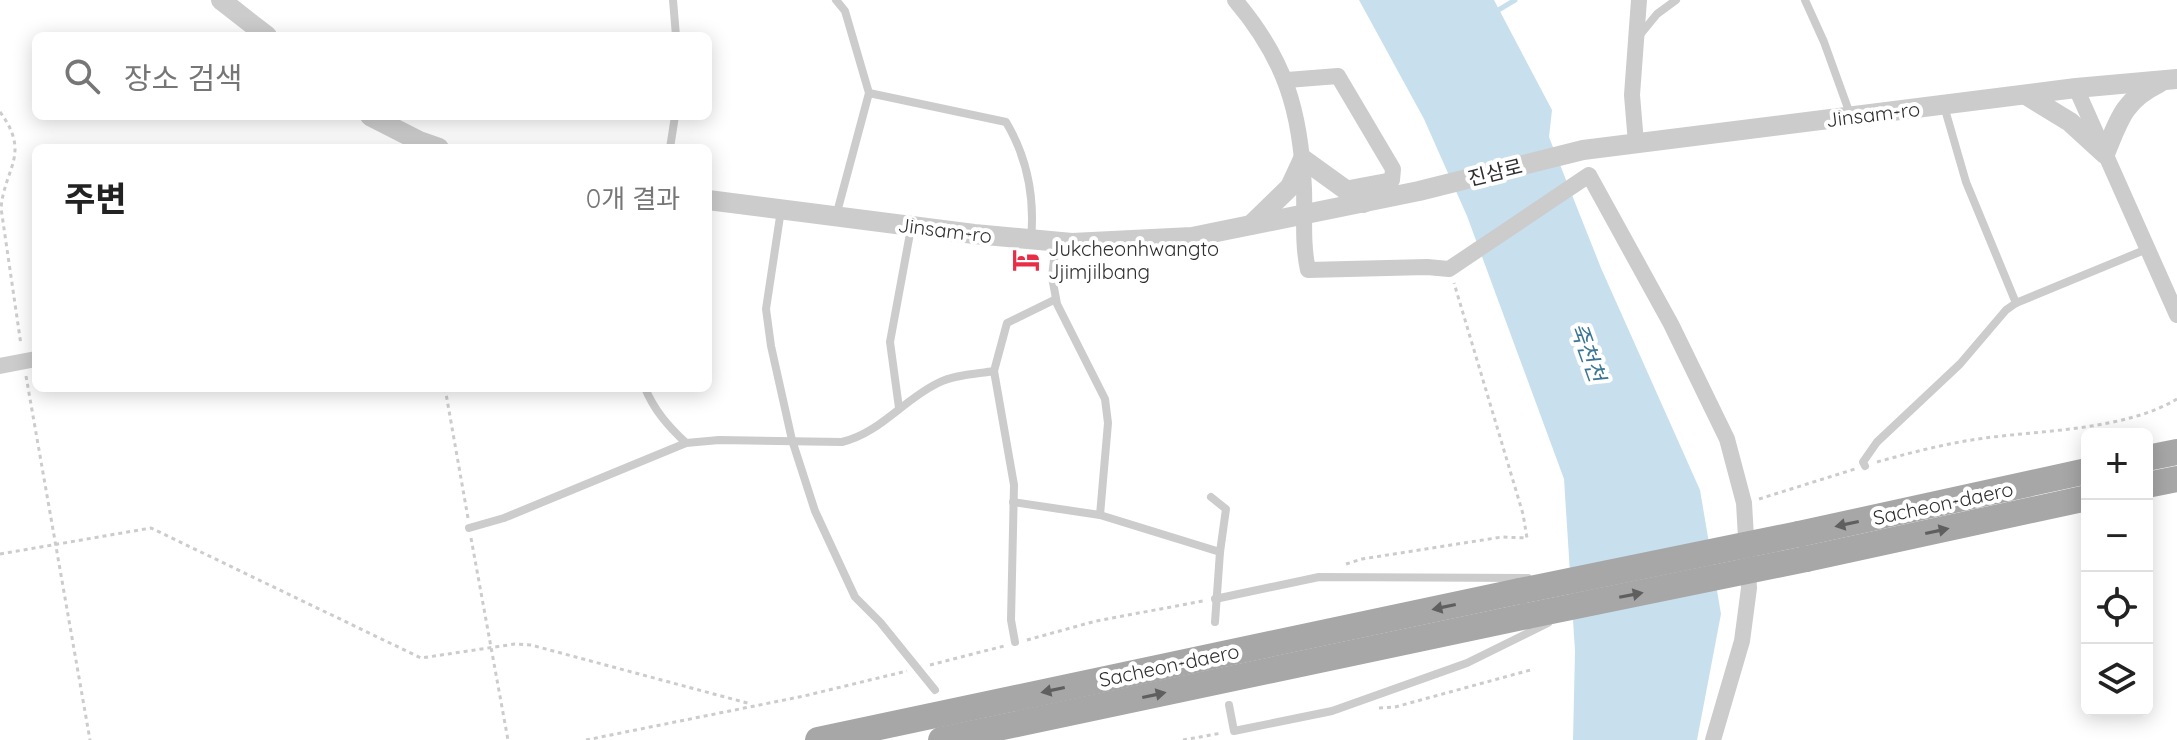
<!DOCTYPE html>
<html lang="ko">
<head>
<meta charset="utf-8">
<style>
	body { margin:0; font-family:Quicksand,"Noto Sans KR",sans-serif; background:#f2f2f2; color:#222 }
	.controls { position:absolute; right:24px; bottom:24px; display:grid; overflow:hidden; border-radius:12px; box-shadow:0 4px 20px #0003 }
	.controls button { width:72px; height:72px; display:grid; place-items:center; padding:0; border:0; border-bottom:2px solid #e0e0e0; background:#fff; color:#222; font:40px sans-serif }
	.list { margin:0; padding:0; list-style:none }
	h2 { display:flex; justify-content:space-between; align-items:center; height:104px; margin:0; padding:0 32px; font-size:34px }
	h2 small { font-size:26px; font-weight:400; color:#767676 }
	.icon { flex:none; width:44px; height:44px; fill:none; stroke:currentColor; stroke-width:2; stroke-linecap:round; stroke-linejoin:round }
	.map { position:relative; flex:none; width:2177px; height:740px; overflow:hidden }
	.search { position:absolute; background:#fff; box-shadow:0 4px 20px #0003; left:32px; top:32px; width:680px; height:88px; display:flex; align-items:center; gap:20px; box-sizing:border-box; padding:0 28px; border-radius:12px; color:#767676; font-size:30px }
	.panel { position:absolute; background:#fff; box-shadow:0 4px 20px #0003; left:32px; top:144px; width:680px; height:248px; border-radius:12px }
	.map>svg:first-child { display:block }
	.water { fill:#c8e0ed }
	.lines { fill:none; stroke-linecap:round; stroke-linejoin:round }
	.stream { stroke:#c8e0ed; stroke-width:5 }
	.path { stroke:#ccc; stroke-width:3; stroke-dasharray:4 4; stroke-linecap:butt }
	.service { stroke:#ccc; stroke-width:8 }
	.minor { stroke:#ccc; stroke-width:16 }
	.tertiary { stroke:#ccc; stroke-width:20 }
	.primary { stroke:#a7a7a7; stroke-width:26 }
	.primary-bridge { stroke:#a7a7a7; stroke-width:26 }
	.oneway { fill:#5f5f5f }
	.labels { text-anchor:middle; dominant-baseline:central; stroke-width:8; stroke-linejoin:round; paint-order:stroke }
	.street-label { font-size:20px; fill:#2f2f2f; stroke:#fff }
	.poi-label { font-size:20px; fill:#2f2f2f; stroke:#fff; text-anchor:start }
	.water-label { font-size:22px; font-style:italic; fill:#3a7693; stroke:#fff }
</style>
</head>
<body>
<div class="map">
<svg width="2177" height="740" viewBox="0 0 2177 740">
	<rect width="100%" height="100%" fill="#fff"/>
	<polygon class="water" points="1359,0 1494,0 1552,110 1549,137 1601,268 1700,490 1721,614 1697,740 1573,740 1575,651 1564,479 1467,216 1424,119"/>
	<g class="lines">
		<polyline class="stream" points="1495,12 1515,0"/>
		<g class="path">
			<path d="M0 112C31 154 5 167 1 208L21 345"/>
			<polyline points="26,376 90,740"/>
			<polyline points="445,388 468,518"/>
			<path d="M1877 462C1913 452 1948 443 1985 438 2045 430 2125 430 2177 399"/>
			<polyline points="1759,499 1855,469"/>
			<polyline points="471,538 508,740"/>
			<polyline points="0,554 151,528 421,658 515,644 531,645 751,704"/>
			<polyline points="1346,564 1362,559 1502,537 1527,538 1523,514 1454,283"/>
			<polyline points="1027,640 1096,621 1203,601"/>
			<polyline points="930,665 1004,646"/>
			<polyline points="1379,708 1395,707 1534,669"/>
			<polyline points="586,740 804,696 907,671"/>
			<polyline points="1183,740 1222,733"/>
		</g>
		<g class="service">
			<polyline points="673,0 676,36"/>
			<polyline points="836,0 845,11 869,93 836,216"/>
			<polyline points="1805,0 1824,42 1850,114"/>
			<polyline points="1639,36 1657,14 1676,0"/>
			<path d="M869 93 1006 122C1028 159 1035 197 1031 239"/>
			<polyline points="1944,106 1966,182 2016,303"/>
			<polyline points="670,148 675,116"/>
			<polyline points="781,210 766,309 771,346 792,440 815,511 855,597 880,622 935,690"/>
			<polyline points="1056,243 1052,277 1057,304 1105,399 1108,423 1100,515"/>
			<path d="M645 388C654 410 668 426 686 443"/>
			<polyline points="899,408 890,342 911,228"/>
			<polyline points="1865,466 1863,462 1877,442 1960,364 2006,310 2016,303 2147,249"/>
			<polyline points="1211,497 1226,509 1220,552 1215,622"/>
			<polyline points="1013,502 1100,515 1220,552"/>
			<path d="M469 528 504 518 686 443 719 440 842 442C880 433 903 400 938 383 953 375 976 374 994 371"/>
			<polyline points="1215,599 1319,577 1528,578"/>
			<polyline points="1015,642 1011,620 1014,485 994,371 1007,323 1056,299"/>
			<polyline points="1229,705 1234,731 1332,711 1467,663 1548,623"/>
		</g>
		<g class="minor">
			<path d="M1235 0C1285 59 1301 111 1304 189 1305 216 1302 243 1308 270L1427 267 1449 269 1589 175 1671 324 1727 439 1744 503 1749 588 1742 641 1713 740"/>
			<polyline points="1287,80 1338,76 1393,169 1392,180 1344,189"/>
			<polyline points="2076,88 2177,315"/>
			<polyline points="1636,143 1632,95 1639,0"/>
			<polyline points="0,366 36,359"/>
		</g>
		<g class="tertiary">
			<polyline points="221,0 267,36"/>
			<path d="M2026 95 2070 122 2105 154C2119 119 2124 100 2159 83"/>
			<polyline points="370,116 419,141 439,148"/>
			<polyline points="708,200 974,234 1072,243 1192,237 1419,191 1583,150 2076,88 2177,79"/>
			<polyline points="1251,225 1290,187 1303,159 1364,203"/>
		</g>
		<g class="primary">
			<polyline points="2147,458 2177,452"/>
			<polyline points="2147,485 2177,479"/>
			<polyline points="1799,534 2087,471"/>
			<polyline points="1806,559 2087,498"/>
			<polyline points="818,740 1520,591"/>
			<polyline points="941,740 1527,616"/>
		</g>
		<g class="primary-bridge">
			<polyline points="1520,591 1799,534"/>
			<polyline points="1527,616 1806,559"/>
		</g>
	</g>
	<defs><path id="oneway-solid" d="M-6-.8H1V-3.2L6.5 0L1 3.2V.8H-6Z" transform="scale(2)"/></defs>
	<g class="oneway">
		<use href="#oneway-solid" transform="translate(1847 524) rotate(168)"/>
		<use href="#oneway-solid" transform="translate(1937 531) rotate(-12)"/>
		<use href="#oneway-solid" transform="translate(1631 595) rotate(-11)"/>
		<use href="#oneway-solid" transform="translate(1444 607) rotate(168)"/>
		<use href="#oneway-solid" transform="translate(1053 690) rotate(168)"/>
		<use href="#oneway-solid" transform="translate(1154 695) rotate(-12)"/>
	</g>
	<defs>
		<g id="hotel-bare" transform="scale(2.16)"><path d="M-6-4.5h1.5V1H6V5H4.5V3h-9V5H-6ZM-4 0a1.8 1.8 0 1 1 3.6 0ZM.5 0V-2.5h3Q6-2.5 6 0Z" fill="#e92d46" stroke="#fff" stroke-width="2.5" paint-order="stroke"/></g>
	</defs>
	<g fill-rule="evenodd">
		<use href="#hotel-bare" x="1026" y="260"/>
	</g>
	<g class="labels">
		<g class="street-label">
			<text transform="translate(1873 114) rotate(-7)">Jinsam-ro</text>
			<text transform="translate(1495 172) rotate(-14)">진삼로</text>
			<text transform="translate(945 230) rotate(7)">Jinsam-ro</text>
			<text transform="translate(1943 503) rotate(-12)">Sacheon-daero</text>
			<text transform="translate(1169 665) rotate(-12)">Sacheon-daero</text>
		</g>
		<g class="poi-label">
			<text x="1048" y="248">Jukcheonhwangto<tspan x="1048" dy="23">Jjimjilbang</tspan></text>
		</g>
		<g class="water-label">
			<text transform="translate(1588 352) rotate(70)">죽천천</text>
		</g>
	</g>
</svg>
<div class="controls">
<button>+</button>
<button>−</button>
<button><svg class="icon" aria-label="locate" viewBox="0 0 24 24"><circle cx="12" cy="12" r="6"/><path d="M12 2v4M12 18v4M2 12h4M18 12h4"/></svg></button>
<button><svg class="icon" aria-label="layers" viewBox="0 0 24 24"><path d="M12 4l9 5-9 5-9-5zM3 14l9 5 9-5"/></svg></button>
</div>
<div class="search"><svg class="icon" aria-label="search" viewBox="0 0 24 24"><circle cx="10" cy="10" r="6"/><path d="M15 15l6 6"/></svg>장소 검색</div>
<section class="panel">
<h2>주변<small>0개 결과</small></h2>
<ul class="list">
</ul>
</section>
</div>
</body>
</html>
